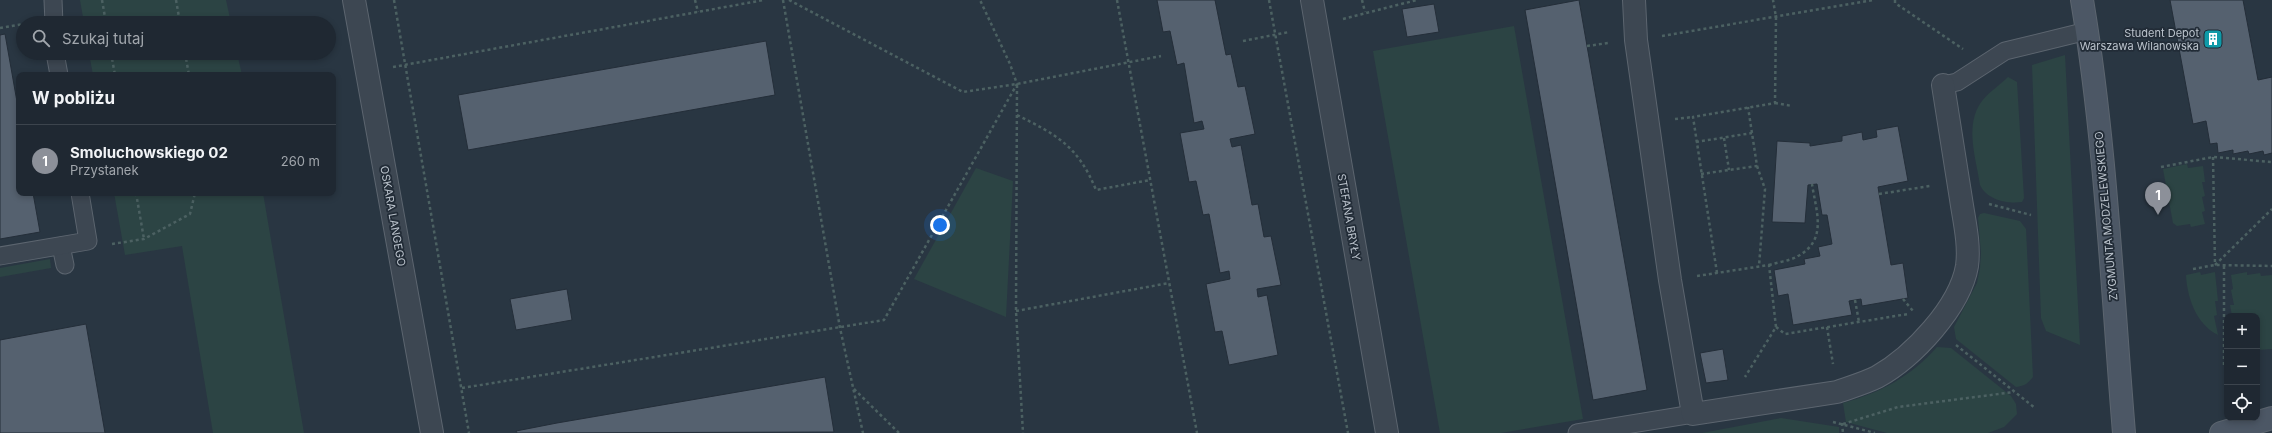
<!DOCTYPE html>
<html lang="pl">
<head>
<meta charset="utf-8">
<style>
	body { margin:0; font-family:Inter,sans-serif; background:#27303a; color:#f1f3f6 }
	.controls { position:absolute; right:12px; bottom:12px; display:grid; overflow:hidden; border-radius:8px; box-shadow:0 2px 6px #0003 }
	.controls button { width:36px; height:36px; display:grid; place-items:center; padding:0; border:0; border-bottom:1px solid #3c444d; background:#1f2832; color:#f1f3f6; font:20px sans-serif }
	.you { position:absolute; left:940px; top:225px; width:14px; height:14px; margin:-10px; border:3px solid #fff; border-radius:50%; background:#1a73e8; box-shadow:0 0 0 6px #1a73e833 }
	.badge { display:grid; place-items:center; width:26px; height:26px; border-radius:50%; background:#8c9099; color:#fff; font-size:13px; font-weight:700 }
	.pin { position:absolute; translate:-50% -33px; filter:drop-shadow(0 1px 2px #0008) }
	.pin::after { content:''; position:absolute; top:21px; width:14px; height:12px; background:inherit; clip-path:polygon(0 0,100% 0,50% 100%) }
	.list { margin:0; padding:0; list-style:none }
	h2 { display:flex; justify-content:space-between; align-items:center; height:52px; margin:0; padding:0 16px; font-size:17px }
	h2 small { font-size:13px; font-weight:400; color:#a1a6ac }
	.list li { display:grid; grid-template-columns:26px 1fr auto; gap:12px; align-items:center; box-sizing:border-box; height:72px; padding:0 16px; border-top:1px solid #3c444d }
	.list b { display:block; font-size:15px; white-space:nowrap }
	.list p { margin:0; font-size:13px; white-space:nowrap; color:#a1a6ac }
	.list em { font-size:13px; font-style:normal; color:#a1a6ac }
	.icon { flex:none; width:22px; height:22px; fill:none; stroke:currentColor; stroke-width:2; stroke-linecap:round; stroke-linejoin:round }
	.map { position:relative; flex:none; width:2272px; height:433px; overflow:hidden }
	.search { position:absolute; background:#1f2832; box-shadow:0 2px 6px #0003; left:16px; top:16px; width:320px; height:44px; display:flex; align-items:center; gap:10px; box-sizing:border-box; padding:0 14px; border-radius:22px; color:#a1a6ac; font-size:15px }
	.panel { position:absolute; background:#1f2832; box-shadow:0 2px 6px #0003; left:16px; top:72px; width:320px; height:124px; border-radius:8px }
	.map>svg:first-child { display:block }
	.green { fill:#2c4444 }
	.building { fill:#55616f; stroke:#242e39 }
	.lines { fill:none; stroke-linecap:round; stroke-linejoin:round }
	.lane-casing { stroke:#5c656f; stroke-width:19 }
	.street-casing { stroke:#5c656f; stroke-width:24 }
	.secondary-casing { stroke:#5c656f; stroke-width:24 }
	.path { stroke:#4c6162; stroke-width:2.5; stroke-dasharray:3 3; stroke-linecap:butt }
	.lane { stroke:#3d4752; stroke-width:17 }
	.street { stroke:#3d4752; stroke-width:22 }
	.secondary { stroke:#4c5765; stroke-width:22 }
	.labels { text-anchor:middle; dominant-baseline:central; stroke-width:3.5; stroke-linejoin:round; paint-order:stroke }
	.poi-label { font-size:11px; fill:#bbc3cc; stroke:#222c37; text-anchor:end }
	.street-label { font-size:11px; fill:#bbc3cc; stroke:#222c37 }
</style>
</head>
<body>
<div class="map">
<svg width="2272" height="433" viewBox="0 0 2272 433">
	<rect width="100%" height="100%" fill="#293642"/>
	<g class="green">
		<polygon points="80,0 226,0 231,23 84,23"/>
		<polygon points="1514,26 1583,419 1501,433 1440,433 1373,51"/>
		<polygon points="89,53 237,53 242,75 93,75"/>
		<polygon points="2065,55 2080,345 2046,331 2041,318 2032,65"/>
		<path d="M2008 77 2017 82 2024 198 2022 202C2007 204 1987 200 1980 185 1976 157 1964 125 1982 101 1989 92 2000 85 2008 77Z"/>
		<polygon points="2187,164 2188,168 2203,166 2205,182 2202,182 2205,196 2202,197 2205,211 2202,212 2205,224 2191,227 2190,224 2177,226 2173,223 2163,169"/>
		<polygon points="976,168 1013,181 1006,317 914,279"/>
		<polygon points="114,193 263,193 304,433 213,433 182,246 125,255"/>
		<path d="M1984 213 2020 221 2026 229 2033 377C2028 383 2025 386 2016 387L1956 339 1954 327 1977 283 1980 268 1981 253 1978 218 1980 214Z"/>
		<polygon points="50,259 51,268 0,277 0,268"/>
		<path d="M2200 272 2201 275 2215 272 2218 301H2215L2217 315 2214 316 2218 335C2196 324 2187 297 2186 275Z"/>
		<polygon points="2247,272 2247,275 2260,273 2261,276 2272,275 2272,349 2257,350 2257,316 2232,316 2230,305 2234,305 2231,290 2233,289 2231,275"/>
		<path d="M1937 347 1951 348 2011 396 2016 404 2017 414 2004 427 1988 433H1887L1846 422 1843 403C1880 393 1912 376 1937 347Z"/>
		<polygon points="1781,418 1839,427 1839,433 1702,433"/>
	</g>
	<g class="building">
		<polygon points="1157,0 1215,0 1226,55 1231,54 1238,87 1245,86 1255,134 1230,139 1232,147 1241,145 1252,205 1258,204 1264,237 1271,236 1281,285 1257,289 1258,297 1267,295 1278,355 1229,365 1222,331 1215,332 1206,284 1230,279 1229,271 1220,273 1209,214 1203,215 1196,181 1189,182 1180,133 1204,129 1202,121 1194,123 1184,63 1177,65 1170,31 1163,32"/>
		<polygon points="1579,0 1647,390 1593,400 1525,10"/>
		<polygon points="2170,0 2243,0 2258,80 2272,77 2272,153 2264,155 2263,151 2249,154 2248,151 2233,154 2233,150 2218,153 2217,143 2210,144 2206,121 2193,124"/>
		<polygon points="1434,4 1439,32 1407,37 1402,9"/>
		<polygon points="5,34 19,113 19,193 33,193 40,232 0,239 0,35"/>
		<polygon points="766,41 775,95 468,150 458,95"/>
		<polygon points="1898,126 1908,181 1878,187 1891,265 1903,263 1908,298 1862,306 1861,299 1849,301 1852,315 1793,325 1788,294 1778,296 1774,270 1805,264 1804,259 1820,256 1818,247 1832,244 1827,215 1822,215 1817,184 1808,185 1805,223 1772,222 1777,141 1810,143 1810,146 1842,141 1842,136 1862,132 1863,140 1877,137 1876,130"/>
		<polygon points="567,289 572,320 516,330 510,299"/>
		<polygon points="86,324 105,433 0,433 0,340"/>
		<polygon points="1723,349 1728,380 1706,383 1700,353"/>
		<polygon points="825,377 834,432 517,433 516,431 557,423"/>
	</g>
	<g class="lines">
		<g class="lane-casing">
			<g id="lane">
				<polyline points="53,0 54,23"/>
				<polyline points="55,53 59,75"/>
				<polyline points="1943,85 1957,82 2005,51 2087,31"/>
				<polyline points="61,246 65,265"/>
				<polyline points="0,256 88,241 80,193"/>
				<polyline points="1577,433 1693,414"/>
			</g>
		</g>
		<g class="street-casing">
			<g id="street">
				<polyline points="354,0 432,433"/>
				<polyline points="1312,0 1387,433"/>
				<path d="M1634 0 1636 40 1670 280 1693 414 1837 392C1851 387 1865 383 1877 377 1913 357 1960 307 1967 266 1970 244 1964 220 1961 199 1955 161 1949 123 1943 85"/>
			</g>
		</g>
		<g class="secondary-casing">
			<g id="secondary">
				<path d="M2082 0C2106 143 2112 289 2124 433"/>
				<polyline points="2221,433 2272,418"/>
			</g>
		</g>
		<g class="path">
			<polyline points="102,0 106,23"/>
			<polyline points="176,0 180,23"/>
			<polyline points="394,0 469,433"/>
			<polyline points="695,0 698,12"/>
			<polyline points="783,0 840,328 863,433"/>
			<polyline points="789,0 963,92 1017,84 1161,56"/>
			<polyline points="1117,0 1197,433"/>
			<polyline points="1269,0 1348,433"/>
			<polyline points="1362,0 1365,12"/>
			<polyline points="1895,0 1895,3 1963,49"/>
			<polyline points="1343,19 1417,0"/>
			<polyline points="0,28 23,24"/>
			<polyline points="1662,36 1873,0"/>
			<polyline points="1243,41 1289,32"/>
			<polyline points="1587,46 1608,43"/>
			<polyline points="111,53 115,75"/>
			<polyline points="185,53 189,75"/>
			<polyline points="393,67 764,0"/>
			<polyline points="1017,85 1016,311 1023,433"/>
			<polyline points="1775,103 1792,106"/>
			<path d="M1017 115C1057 135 1078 146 1096 190L1150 180"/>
			<polyline points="1675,119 1693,117"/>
			<polyline points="1724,138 1729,170"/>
			<polyline points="1696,142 1752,133"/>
			<polyline points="2213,157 2215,265"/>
			<polyline points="1757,166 1765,189 1759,266"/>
			<polyline points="2161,167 2213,157 2272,162"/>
			<polyline points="1701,174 1757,166 1748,107"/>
			<polyline points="136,193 144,239"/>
			<polyline points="1879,194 1930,186"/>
			<polyline points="1989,204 2031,215"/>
			<polyline points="112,244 144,239 190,214 195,193"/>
			<path d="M1769 265C1778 262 1790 261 1798 256 1828 240 1816 211 1812 184"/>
			<polyline points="2215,265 2272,209"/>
			<polyline points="2193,269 2215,265 2272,266"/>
			<polyline points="1717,273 1693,117 1775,103 1776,17 1773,0"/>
			<polyline points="1697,276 1769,265 1776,327 1745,377"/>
			<polyline points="1903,299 1913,311"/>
			<polyline points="1855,300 1859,322"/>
			<polyline points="1016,311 1169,283"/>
			<polyline points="1776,327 1785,334 1908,314"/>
			<polyline points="1827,327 1833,364"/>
			<polyline points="1956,345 2035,408"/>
			<polyline points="2224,365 2224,265"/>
			<polyline points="462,388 884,320 1017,84 1010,64 980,0"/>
			<polyline points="854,389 899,433"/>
			<polyline points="1833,422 1875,433"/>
			<polyline points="1842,423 1843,433"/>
			<polyline points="1843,424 1898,407 2014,392"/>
		</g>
		<use href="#lane" class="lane"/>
		<use href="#street" class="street"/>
		<use href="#secondary" class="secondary"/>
	</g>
	<defs>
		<g id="building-square" transform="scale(1)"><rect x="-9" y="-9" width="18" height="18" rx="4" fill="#0f9aa8" stroke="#222c37"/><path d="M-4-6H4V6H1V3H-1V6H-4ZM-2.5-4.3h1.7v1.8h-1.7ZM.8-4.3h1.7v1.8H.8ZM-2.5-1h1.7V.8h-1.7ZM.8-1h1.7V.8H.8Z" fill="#fff"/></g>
	</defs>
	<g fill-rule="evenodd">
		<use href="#building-square" x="2213" y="39"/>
	</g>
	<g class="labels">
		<g class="poi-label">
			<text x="2199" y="33">Student Depot<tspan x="2199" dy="13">Warszawa Wilanowska</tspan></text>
		</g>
		<g class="street-label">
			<text transform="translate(393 216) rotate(80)">OSKARA LANGEGO</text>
			<text transform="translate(2106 216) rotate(-95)">ZYGMUNTA MODZELEWSKIEGO</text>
			<text transform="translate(1349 217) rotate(80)">STEFANA BRYŁY</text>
		</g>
	</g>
</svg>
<div class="controls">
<button>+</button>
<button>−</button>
<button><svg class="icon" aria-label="locate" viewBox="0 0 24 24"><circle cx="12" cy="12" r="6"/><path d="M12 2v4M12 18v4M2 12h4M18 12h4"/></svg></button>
</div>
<div class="you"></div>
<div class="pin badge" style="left:2158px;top:215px">1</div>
<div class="search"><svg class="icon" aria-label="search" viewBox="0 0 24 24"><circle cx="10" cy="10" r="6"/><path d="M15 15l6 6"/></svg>Szukaj tutaj</div>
<section class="panel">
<h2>W pobliżu<small></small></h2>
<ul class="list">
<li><span class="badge">1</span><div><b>Smoluchowskiego 02</b><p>Przystanek</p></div><em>260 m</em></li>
</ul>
</section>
</div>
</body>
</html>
